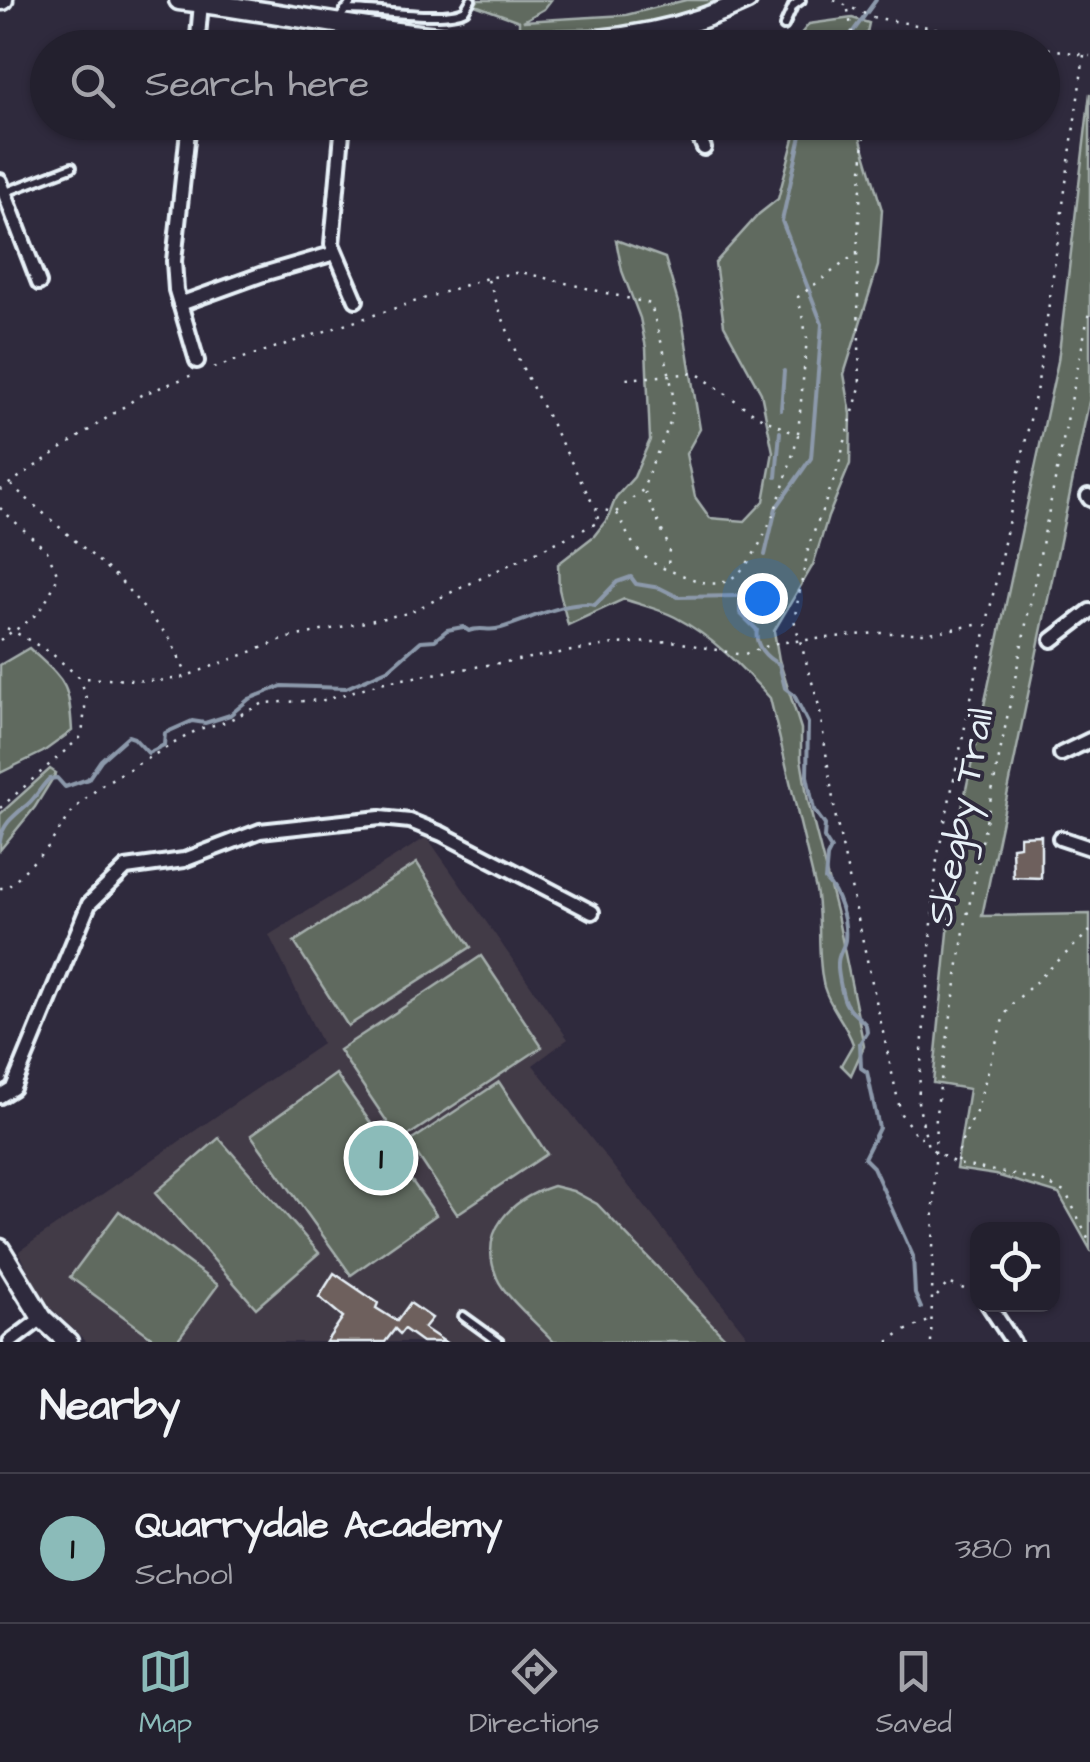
<!DOCTYPE html>
<html lang="en">
<head>
<meta charset="utf-8">
<style>
	body { margin:0; font-family:"Architects Daughter",sans-serif; background:#2b2836; color:#f1f3f6 }
	.controls { position:absolute; right:30px; bottom:30px; display:grid; overflow:hidden; border-radius:20px; box-shadow:0 2px 8px #0004 }
	.controls button { width:90px; height:90px; display:grid; place-items:center; padding:0; border:0; border-bottom:2px solid #403e4a; background:#23202e; color:#f1f3f6; font:50px sans-serif }
	.you { position:absolute; left:762px; top:598px; width:35px; height:35px; margin:-25px; border:8px solid #fff; border-radius:50%; background:#1a73e8; box-shadow:0 0 0 15px #1a73e833 }
	.badge { display:grid; place-items:center; width:65px; height:65px; border-radius:50%; background:#8bbbb9; color:#111; font-size:32px; font-weight:700 }
	.pin { position:absolute; translate:-50% -50%; border:5px solid #fff; box-shadow:0 2px 10px #0006 }
	.list { margin:0; padding:0; list-style:none }
	h2 { display:flex; justify-content:space-between; align-items:center; height:130px; margin:0; padding:0 40px; font-size:42px }
	h2 small { font-size:32px; font-weight:400; color:#a3a3aa }
	.list li { display:grid; grid-template-columns:65px 1fr auto; gap:30px; align-items:center; box-sizing:border-box; height:150px; padding:0 40px; border-top:2px solid #403e4a }
	.list b { display:block; font-size:38px; white-space:nowrap }
	.list p { margin:0; font-size:32px; white-space:nowrap; color:#a3a3aa }
	.list em { font-size:32px; font-style:normal; color:#a3a3aa }
	.icon { flex:none; width:55px; height:55px; fill:none; stroke:currentColor; stroke-width:2; stroke-linecap:round; stroke-linejoin:round }
	.map { position:relative; flex:none; width:1090px; height:1342px; overflow:hidden }
	.search { position:absolute; background:#23202e; box-shadow:0 2px 8px #0004; left:30px; right:30px; top:30px; height:110px; display:flex; align-items:center; gap:25px; box-sizing:border-box; padding:0 35px; border-radius:55px; color:#a3a3aa; font-size:38px }
	.sheet { height:280px; background:#23202e }
	nav { display:flex; justify-content:space-around; align-items:center; box-sizing:border-box; height:140px; border-top:2px solid #403e4a; background:#23202e; font-size:28px; color:#a3a3aa }
	nav a { display:grid; justify-items:center; gap:5px }
	nav .on { color:#8bbbb9 }
	.map>svg:first-child { display:block }
	.built { fill:#423a47 }
	.green { fill:#616b5f; stroke:#a4aeac; stroke-width:2.5 }
	.lines { fill:none; stroke-linecap:round; stroke-linejoin:round }
	.stream { stroke:#8c99ab; stroke-width:4 }
	.building { fill:#6e615d; stroke:#e8f1f8; stroke-width:2.5 }
	.lane-casing { stroke:#e8f1f8; stroke-width:14 }
	.street-casing { stroke:#e8f1f8; stroke-width:20 }
	.secondary-casing { stroke:#e8f1f8; stroke-width:25 }
	.path { stroke:#e8f1f8; stroke-width:2.5; stroke-dasharray:2.5 8; stroke-linecap:butt }
	.lane { stroke:#2f2a3d; stroke-width:6 }
	.street { stroke:#2f2a3d; stroke-width:12 }
	.secondary { stroke:#2f2a3d; stroke-width:18 }
	.labels { text-anchor:middle; dominant-baseline:central; stroke-width:8; stroke-linejoin:round; paint-order:stroke }
	.street-label { font-size:38px; fill:#e8f1f8; stroke:#2f2a3d }
</style>
</head>
<body>
<div class="map">
<svg width="1090" height="1342" viewBox="0 0 1090 1342">
	<rect width="100%" height="100%" fill="#2f2a3d"/>
	<filter id="ink" filterUnits="userSpaceOnUse"><feTurbulence type="fractalNoise" baseFrequency=".01" numOctaves="2"/><feDisplacementMap in="SourceGraphic" scale="20" xChannelSelector="R" yChannelSelector="G"/><feConvolveMatrix kernelMatrix="1 2 1 2 8 2 1 2 1" color-interpolation-filters="sRGB"/></filter>
	<g filter="url(#ink)">
		<polygon class="built" points="427,837 568,1039 533,1065 752,1342 87,1342 41,1299 19,1251 322,1044 269,935"/>
		<g class="green">
			<polygon points="478,0 551,0 544,9 523,21 626,15 686,0 723,0 656,22 627,28 519,30 519,21 475,5"/>
			<polygon points="852,18 869,23 864,47 790,47 809,24"/>
			<polygon points="1090,93 1090,397 982,916 1090,914 1090,1249 1059,1194 996,1175 956,1169 969,1089 933,1083 959,822 1058,361"/>
			<path d="M798 123H856L882 210 878 266 844 374 851 414 850 464 828 517 813 565 774 631 779 660 801 729V759L808 801 837 915 864 1046 851 1075 841 1065 853 1044C846 1023 830 1008 824 987 816 956 822 921 816 890L770 698C743 668 712 636 675 617 660 609 640 605 624 599L568 625 559 589 558 564 594 536 608 518 616 497 634 477 650 440 646 348 640 318 622 271 616 240 665 258 681 313 700 429 686 454 695 497 710 518 745 521 764 501 773 452 761 393 724 325 715 263 759 214 778 199Z"/>
			<path d="M29 648C65 682 69 680 72 731L43 752 0 773V665Z"/>
			<polygon points="50,769 56,773 35,807 0,850 0,814"/>
			<polygon points="417,863 471,947 348,1026 294,942"/>
			<polygon points="481,956 542,1047 400,1141 339,1050"/>
			<polygon points="336,1074 436,1215 351,1275 251,1135"/>
			<polygon points="499,1082 547,1154 457,1214 409,1142"/>
			<polygon points="219,1138 319,1253 256,1308 155,1193"/>
			<path d="M553 1186 573 1191 597 1204 729 1342H554C539 1325 505 1297 497 1278 477 1230 512 1199 553 1186Z"/>
			<polygon points="119,1211 218,1285 176,1342 158,1342 70,1277"/>
		</g>
		<g class="lines">
			<g class="stream">
				<polyline points="841,48 876,0"/>
				<polyline points="781,410 784,371"/>
				<polyline points="776,477 780,432"/>
				<polyline points="765,555 776,508 811,458 822,324 782,221 804,122"/>
				<path d="M740 601V613L757 630C754 645 766 658 779 664L785 688 794 695 808 723 807 776 814 810 825 825 824 838 831 849 827 857 825 880C839 893 847 921 845 940 844 948 838 954 838 963 837 970 842 995 845 1002 850 1013 859 1016 866 1025L867 1032 860 1043 861 1068 867 1072 879 1128 864 1158 873 1167 913 1256 915 1294 921 1308"/>
				<path d="M0 841C2 824 15 815 28 804 36 797 41 787 49 779L57 778 65 787 88 779 101 760 128 736 134 738 148 753 164 745 165 733 192 721 205 723 230 715 249 699 282 686 346 688 389 669 421 641 435 640 447 630 463 627 469 631C480 626 489 632 501 628 525 621 570 599 595 605L617 582 631 577 636 584 660 588 678 597 737 596"/>
			</g>
		</g>
		<g class="building">
			<polygon points="1041,835 1041,878 1013,877 1012,847 1020,846 1020,836"/>
			<polygon points="334,1273 378,1303 376,1308 397,1321 410,1303 432,1318 424,1328 445,1342 422,1342 404,1329 400,1334 395,1329 385,1342 326,1342 343,1317 319,1297"/>
		</g>
		<g class="lines">
			<g class="lane-casing">
				<g id="lane">
					<path d="M345 10C374 9 444 22 465 10L471 0"/>
					<polyline points="337,22 353,0"/>
					<polyline points="784,26 793,6 801,0"/>
					<polyline points="544,125 548,122"/>
					<polyline points="6,192 72,167"/>
					<polyline points="463,1316 499,1342"/>
				</g>
			</g>
			<g class="street-casing">
				<g id="street">
					<polyline points="197,48 201,3"/>
					<polyline points="350,48 352,26"/>
					<polyline points="189,122 174,261 176,290 197,361"/>
					<polyline points="343,122 332,244 356,300"/>
					<polyline points="693,122 704,148"/>
					<polyline points="0,181 39,283"/>
					<polyline points="180,304 263,274 335,253"/>
					<polyline points="1088,496 1090,499"/>
					<polyline points="1052,640 1090,611"/>
					<polyline points="1061,754 1090,740"/>
					<polyline points="1060,838 1090,848"/>
					<polyline points="0,1096 13,1088 89,904 126,868 184,860 260,831 380,818 410,821 442,834 592,912"/>
					<polyline points="988,1304 1013,1342"/>
					<polyline points="10,1342 42,1318"/>
				</g>
			</g>
			<g class="secondary-casing">
				<g id="secondary">
					<polyline points="0,0 3,0"/>
					<path d="M179 0C361 21 573 85 747 0"/>
					<polyline points="0,1249 42,1318 68,1342"/>
				</g>
			</g>
			<g class="path">
				<polyline points="834,0 872,17 1090,56"/>
				<polyline points="848,10 855,48"/>
				<polyline points="1084,55 1038,382 937,859 918,1102 928,1147 957,1164 1040,1180 1066,1193 1090,1242"/>
				<polyline points="857,253 860,387 836,474 809,545 794,620 819,706 836,819 901,1114 918,1137 922,1137"/>
				<polyline points="488,280 520,363 595,508"/>
				<polyline points="798,433 807,338 798,297 857,253 865,122"/>
				<polyline points="11,485 118,578 170,639 187,675"/>
				<polyline points="0,490 141,395 195,374"/>
				<polyline points="645,492 669,547 668,569"/>
				<path d="M0 508 47 551 58 575C48 601 39 617 13 631L0 625"/>
				<path d="M617 513C634 549 640 561 679 574 693 579 710 587 724 582 763 569 788 472 798 435L759 417 696 373 625 379"/>
				<path d="M0 640 13 631 51 653 80 678 158 681 181 678 288 638 408 613 599 522 595 509 616 512 644 489C649 463 666 441 672 414 678 388 657 332 651 304L521 272 487 278 207 370"/>
				<polyline points="0,808 82,736 86,698 81,679"/>
				<polyline points="0,888 7,888 47,848 75,808 103,784 199,729 225,722 264,703 326,700 379,683 614,644 672,641 742,655 776,643 876,633 929,633 982,624"/>
				<polyline points="957,1162 960,1145 976,1112 1003,1019 1011,1005 1090,931"/>
				<polyline points="937,1296 948,1283 978,1294"/>
				<polyline points="888,1342 900,1333 931,1320"/>
				<polyline points="931,1342 936,1113 964,931 1090,307"/>
			</g>
			<use href="#lane" class="lane"/>
			<use href="#street" class="street"/>
			<use href="#secondary" class="secondary"/>
		</g>
	</g>
	<g class="labels">
		<g class="street-label">
			<text transform="translate(961 817) rotate(-79)">Skegby Trail</text>
		</g>
	</g>
</svg>
<div class="controls">
<button><svg class="icon" aria-label="locate" viewBox="0 0 24 24"><circle cx="12" cy="12" r="6"/><path d="M12 2v4M12 18v4M2 12h4M18 12h4"/></svg></button>
</div>
<div class="you"></div>
<div class="pin badge" style="left:381px;top:1158px">1</div>
<div class="search"><svg class="icon" aria-label="search" viewBox="0 0 24 24"><circle cx="10" cy="10" r="6"/><path d="M15 15l6 6"/></svg>Search here</div>
</div>
<section class="sheet">
<h2>Nearby<small></small></h2>
<ul class="list">
<li><span class="badge">1</span><div><b>Quarrydale Academy</b><p>School</p></div><em>380 m</em></li>
</ul>
</section>
<nav>
<a class="on"><svg class="icon" aria-label="map" viewBox="0 0 24 24"><path d="M3 6l6-2 6 2 6-2v14l-6 2-6-2-6 2zM9 4v14M15 6v14"/></svg>Map</a>
<a><svg class="icon" aria-label="directions" viewBox="0 0 24 24"><path d="M12 3l9 9-9 9-9-9zM9 14v-3h6M13 9l2 2-2 2"/></svg>Directions</a>
<a><svg class="icon" aria-label="saved" viewBox="0 0 24 24"><path d="M7 4h10v16l-5-4-5 4z"/></svg>Saved</a>
</nav>
</body>
</html>
